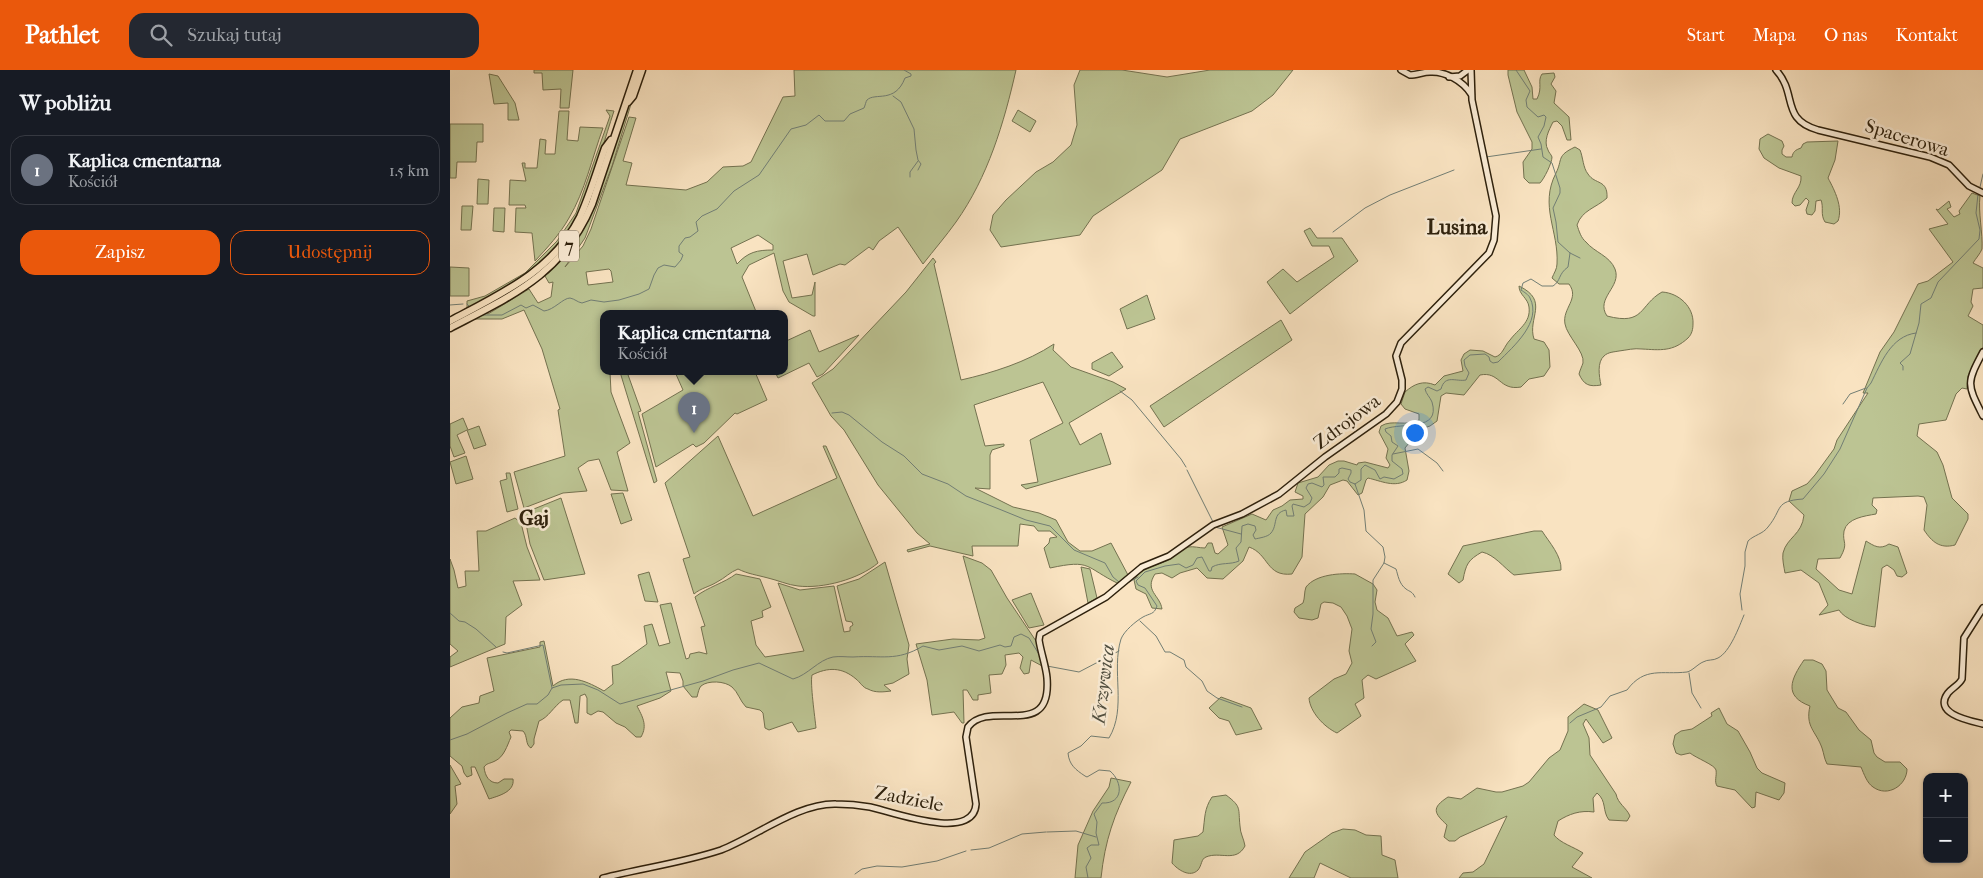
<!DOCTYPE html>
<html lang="pl">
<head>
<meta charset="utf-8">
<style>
	body { margin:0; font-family:"IM FELL French Canon",serif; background:#242831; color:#f1f3f6 }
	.controls { position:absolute; right:15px; bottom:15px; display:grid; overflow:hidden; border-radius:10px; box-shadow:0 1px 4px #0004 }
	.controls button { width:45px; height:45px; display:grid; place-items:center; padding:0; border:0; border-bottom:1px solid #363941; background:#171b24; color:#f1f3f6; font:25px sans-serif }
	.you { position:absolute; left:964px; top:362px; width:18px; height:18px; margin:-12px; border:4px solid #fff; border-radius:50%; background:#1a73e8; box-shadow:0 0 0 8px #1a73e833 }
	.badge { display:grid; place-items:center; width:32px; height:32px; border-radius:50%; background:#ea580c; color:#fff; font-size:16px; font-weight:700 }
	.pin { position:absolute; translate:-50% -41px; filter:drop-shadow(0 1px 2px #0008) }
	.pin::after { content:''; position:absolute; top:26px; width:18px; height:15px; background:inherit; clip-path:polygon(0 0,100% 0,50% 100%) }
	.popup { position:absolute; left:150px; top:240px; width:188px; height:65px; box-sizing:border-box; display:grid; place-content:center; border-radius:10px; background:#171b24; filter:drop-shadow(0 1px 4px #0005); font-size:16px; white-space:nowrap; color:#9ea1a6 }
	.popup b { font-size:19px; color:#f1f3f6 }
	.popup::after { content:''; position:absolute; left:50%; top:100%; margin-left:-10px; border:10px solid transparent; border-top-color:#171b24 }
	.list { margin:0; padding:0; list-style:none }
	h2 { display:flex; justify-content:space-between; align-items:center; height:65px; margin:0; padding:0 20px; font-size:21px }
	h2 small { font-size:16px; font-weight:400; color:#9ea1a6 }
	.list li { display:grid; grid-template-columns:32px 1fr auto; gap:15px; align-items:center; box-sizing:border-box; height:70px; margin:0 10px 10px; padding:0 10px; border:1px solid #363941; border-radius:15px }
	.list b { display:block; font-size:19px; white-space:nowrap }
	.list p { margin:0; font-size:16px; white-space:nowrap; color:#9ea1a6 }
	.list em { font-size:16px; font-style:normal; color:#9ea1a6 }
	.actions { display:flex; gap:10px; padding:15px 20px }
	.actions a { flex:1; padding:11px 0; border:1px solid #ea580c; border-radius:15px; text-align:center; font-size:18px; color:#ea580c }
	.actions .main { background:#ea580c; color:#fff }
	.icon { flex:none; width:28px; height:28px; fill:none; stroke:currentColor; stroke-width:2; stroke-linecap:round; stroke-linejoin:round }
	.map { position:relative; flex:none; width:1533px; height:808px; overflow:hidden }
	header { display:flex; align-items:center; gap:30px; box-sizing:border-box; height:70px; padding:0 25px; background:#ea580c; color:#fff }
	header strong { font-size:24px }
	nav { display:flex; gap:28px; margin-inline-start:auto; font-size:18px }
	.search { width:350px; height:45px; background:#242831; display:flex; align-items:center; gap:12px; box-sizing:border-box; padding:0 18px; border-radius:15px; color:#9ea1a6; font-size:19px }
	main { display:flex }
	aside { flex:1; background:#171b24 }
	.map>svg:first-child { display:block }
	.green { fill:#bcc493; stroke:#747250; fill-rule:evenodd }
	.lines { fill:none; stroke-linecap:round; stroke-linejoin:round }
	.stream { stroke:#727e74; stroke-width:1 }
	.secondary-casing { stroke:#2d200c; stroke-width:8 }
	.highway-casing { stroke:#2d200c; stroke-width:9 }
	.secondary { stroke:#fbedd7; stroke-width:5 }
	.highway { stroke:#f9e3c1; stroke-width:6 }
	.labels { text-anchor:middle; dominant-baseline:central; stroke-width:5; stroke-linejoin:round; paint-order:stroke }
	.shield { fill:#fbedd7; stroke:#6b5e49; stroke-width:1 }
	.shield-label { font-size:18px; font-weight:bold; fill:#2d200c }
	.street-label { font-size:19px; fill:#2d200c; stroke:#fbedd7 }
	.water-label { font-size:20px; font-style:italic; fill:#504f40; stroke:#fbedd7 }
	.quarter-label { font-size:21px; font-weight:bold; fill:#2d200c; stroke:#fbedd7 }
</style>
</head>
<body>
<header>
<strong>Pathlet</strong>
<div class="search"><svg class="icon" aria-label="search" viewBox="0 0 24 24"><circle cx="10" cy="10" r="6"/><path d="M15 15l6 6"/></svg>Szukaj tutaj</div>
<nav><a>Start</a><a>Mapa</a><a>O nas</a><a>Kontakt</a></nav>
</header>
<main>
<aside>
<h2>W pobliżu<small></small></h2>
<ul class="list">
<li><span class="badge" style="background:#6b7280">1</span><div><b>Kaplica cmentarna</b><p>Kościół</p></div><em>1.5 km</em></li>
</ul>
<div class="actions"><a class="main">Zapisz</a><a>Udostępnij</a></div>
</aside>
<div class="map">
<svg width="1533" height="808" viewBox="0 0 1533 808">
	<rect width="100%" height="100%" fill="#f9e3c1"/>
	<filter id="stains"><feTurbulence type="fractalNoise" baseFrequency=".004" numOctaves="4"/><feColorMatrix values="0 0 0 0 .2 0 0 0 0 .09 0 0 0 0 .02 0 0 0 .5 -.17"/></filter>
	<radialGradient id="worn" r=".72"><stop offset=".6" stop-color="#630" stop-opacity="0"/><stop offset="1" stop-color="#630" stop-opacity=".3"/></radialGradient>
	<g class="green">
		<polygon points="84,0 123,0 119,38 110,38 111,19 93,20 92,3 84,3"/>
		<path d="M344 0H566C554 53 538 107 506 152 496 166 484 180 473 194L448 157 429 171 423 180 419 177 395 195 390 194 363 205 357 184 333 191 342 228 362 225 365 212V246H363L339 232 333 221 324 183 299 195 292 207 307 244H154V302H160L161 322 180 373 167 382 178 421 161 420 149 389 138 391 128 398 137 421 113 423 74 438 64 402 115 386 108 340 110 339 92 279 74 240 52 249H25L36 243 38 244 79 219 88 233 101 227 103 212 99 213 95 206 123 176 136 153 183 20 185 21 162 96 135 168 115 197 133 176 141 159 179 47 186 48 173 91 182 93 176 115 236 120 257 112 273 97 293 96 301 92 333 27 345 26ZM308 165 323 175V180C307 180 298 182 287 194L281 178ZM159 199 161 201 163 212 138 215 136 202Z"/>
		<polygon points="630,0 672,0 717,7 760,0 843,0 823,25 802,41 730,69 712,100 643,146 630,165 551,177 540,160 543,145 556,130 586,102 603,92 621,75 627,55 624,15"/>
		<path d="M1058 0H1074L1082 17 1083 29H1087C1093 17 1087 11 1092 4L1104 3 1105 7 1101 14 1106 21 1104 33 1119 47 1121 70H1117L1112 56 1107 51 1103 52C1099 60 1093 71 1098 80 1099 83 1101 84 1102 87 1102 93 1094 109 1090 113H1079L1074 108 1073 92 1082 79V72L1067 42 1058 5Z"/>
		<polygon points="39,4 48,6 65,33 69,50 58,50 58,33 44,34"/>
		<path d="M156 40 164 41C146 95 133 160 87 197 66 214 41 226 17 238V231L35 226 75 203 107 171 126 143 160 46Z"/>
		<polygon points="568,40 586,51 580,62 562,51"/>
		<path d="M109 41H119L117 70 128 71 130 57 153 58C142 88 135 121 119 148 110 164 97 178 85 191L82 163 65 162 66 138H76L75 135H59L60 110 76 111 72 93H75V98H87L90 69 96 70 95 84H105Z"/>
		<polygon points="0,54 33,54 33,72 27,72 26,92 7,92 6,108 0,108"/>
		<path d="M1318 64 1332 71 1334 76 1332 80V84L1336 87H1342C1343 82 1345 80 1351 78L1353 74 1357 72 1388 71 1385 90 1378 108C1385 121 1393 137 1388 151L1384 154 1375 152C1370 144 1374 138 1371 130L1366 131 1365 141 1362 145 1357 144 1356 140 1359 131 1356 128 1350 135 1345 136 1342 133C1342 122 1352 118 1351 106L1329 98 1314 88 1309 79 1310 69Z"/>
		<path d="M1125 77 1130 80C1133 87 1133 98 1138 104 1145 115 1158 109 1157 128 1146 138 1132 140 1127 155 1129 161 1131 168 1136 172 1144 182 1160 186 1165 199 1172 217 1145 228 1157 246 1195 256 1189 235 1212 222 1229 223 1244 237 1243 254 1243 259 1242 264 1238 268 1223 282 1210 280 1192 279 1184 278 1177 280 1169 281 1164 282 1158 282 1154 286 1147 292 1149 306 1151 315 1139 317 1134 315 1129 304 1130 300 1132 296 1133 293 1135 282 1117 266 1115 254 1112 238 1130 229 1119 214H1109L1102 208C1104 203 1107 199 1107 194 1109 161 1089 136 1106 103 1113 89 1106 86 1125 77Z"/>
		<polygon points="28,109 39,110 38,134 27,134"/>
		<path d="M1522 123 1530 126C1528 142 1533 164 1532 179 1530 184 1526 188 1523 193L1533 198V218L1523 219 1521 232 1523 236 1518 246 1533 255V277L1518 306 1517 319 1512 318 1506 324 1496 350 1469 354 1467 366 1487 382 1493 395 1502 428 1518 444V449L1505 475C1490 479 1482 472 1474 460L1477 435 1474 427 1468 426 1423 428 1422 435 1427 440 1426 444C1415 446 1397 448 1394 461 1392 474 1399 472 1390 488L1368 489 1366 499 1389 520 1402 524 1416 471C1424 476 1430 480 1439 474L1448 477 1457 503 1452 507 1447 506 1444 500 1437 495 1432 498 1425 557C1414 556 1394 549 1389 540L1369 545 1378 535 1369 513 1351 500 1335 503C1334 497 1332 489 1333 483 1337 467 1352 465 1354 445L1339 431 1342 421 1357 414 1365 405 1384 379 1387 370 1418 323H1413L1430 282 1444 262 1468 214 1478 211 1503 192 1479 159 1498 154 1486 139 1488 140 1499 131 1501 137 1497 139 1504 147 1510 144 1509 141Z"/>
		<polygon points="12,136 23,136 21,160 11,160"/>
		<polygon points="44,138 55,138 54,162 43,161"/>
		<polygon points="860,158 867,168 892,168 908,191 840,244 817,212 833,199 847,212 884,187 879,176 862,176 854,161"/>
		<path d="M483 188 486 192 484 194 511 310C542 303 577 292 604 274L603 280 621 297 663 312 676 319 619 353 630 375 651 363 661 394 576 419 571 415 588 412 580 370 613 353 593 312 524 335 535 376 554 374V376L542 380 540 385V419L525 418 563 437 589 443 606 450 618 472 630 481H642L661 473 678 505 669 514C634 497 642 489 600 498L594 478 599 473 600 468 607 467 600 461H588L584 456 570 454 568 476H522L523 486 480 476 458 482 457 480 480 474 467 463 428 415 394 360 381 346 362 313 383 299 456 222Z"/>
		<polygon points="0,197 19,198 19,226 0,226"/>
		<path d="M1069 216C1100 231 1077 248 1084 269L1094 272 1099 280 1100 297 1094 306 1079 309 1071 317C1049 321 1050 301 1030 305L1014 325 996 323 991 326 987 351 980 356 959 363V373L955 378 959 401 957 410C945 418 931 411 918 408L916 410 912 423 908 425 897 411 893 410 880 415 873 427 855 444 852 487 842 504C816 507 819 484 799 477L793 491 773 509 757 508 747 498 730 503 722 508 712 503 705 504C694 521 710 525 712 539L702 538 696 524 686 519 684 510C691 497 706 496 718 490 725 487 730 479 738 477 744 476 749 478 755 478L758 473H762L765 483 768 484 778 475 772 457 802 444 816 450 823 440 832 436 840 430 853 429V426L845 422 848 413 868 407 879 395 888 391H894L907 395 908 393 915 392 938 398 940 395 936 388 938 379 929 362 931 356C942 349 957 357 969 350V344L955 339 951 334 955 322C964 314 973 310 985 315L994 306 1013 301 1011 290 1014 284 1020 280 1033 281 1045 287C1053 285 1054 276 1060 270 1068 259 1081 253 1079 237 1078 228 1069 225 1069 216Z"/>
		<polygon points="697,225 705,249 677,259 670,239"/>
		<polygon points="831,250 842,270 714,357 700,336"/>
		<polygon points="360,260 369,282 409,265 373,304 367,307 359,293 328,308 325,302 334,302 334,272"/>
		<polygon points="662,282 673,297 659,306 642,299 642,293"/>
		<polygon points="170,302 177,302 191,341 188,342 207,411 204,413"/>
		<polygon points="225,302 305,302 317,330 287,344 285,343 254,373 246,377 243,374 206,397 192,344 233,320"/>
		<polygon points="13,348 18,360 29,356 36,375 24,379 17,360 7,365 15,383 4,387 0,376 0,354"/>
		<path d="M268 366 303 446 387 408 373 376H376L428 493C409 509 373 519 348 516 338 515 327 510 318 508 307 505 298 504 288 499 280 502 275 508 267 512 259 517 251 518 244 524L233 489 240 487 215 413Z"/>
		<polygon points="16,386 23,409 6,414 0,392"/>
		<polygon points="56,403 60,403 68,439 57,442 50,411 57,409"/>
		<polygon points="173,423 182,450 171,454 161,424"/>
		<polygon points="111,428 135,504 94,510 80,474 74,443"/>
		<polygon points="65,448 71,453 77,477 90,510 63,511 72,535 56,547 55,574 0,597 0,587 8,581 0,574 0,489 4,500 8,518 16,516 15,501 29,501 27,461 36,461"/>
		<path d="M1084 461H1092C1099 472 1112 486 1111 500L1064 505C1053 497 1045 485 1032 482 1018 490 1016 494 1013 510L1009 513 998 504 1013 476Z"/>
		<polygon points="513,486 532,493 541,500 557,528 586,571 594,597 581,590 579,603 574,604 570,598 573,587 569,583 555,585 556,595 552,604 539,605 541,623 528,625 528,630 523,630 517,620 513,620 514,653 512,653 504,642 482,645 477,610 466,574 503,569 529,570 535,568"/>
		<path d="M435 492 459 575 457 589 459 604 443 613 434 615 441 621C433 622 425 623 418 619 413 618 410 612 406 609 392 597 378 597 362 605 360 613 365 648 366 658L348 662 342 652 319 660 315 658 313 643 310 640 296 637C290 631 288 622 282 617 275 611 258 610 251 616 249 618 248 623 247 627H242L233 616V611L230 603 216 602 221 621 210 628 187 636C192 646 198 655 191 667H186L175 657 166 653 153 642 148 641 141 645 137 643V628L135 624 130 626V628L128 653H125L120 630H113C104 636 98 648 89 651L84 669V674L81 678C75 675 78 666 73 661L61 660 59 662 61 667C57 676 54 687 45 691 39 694 37 693 34 697 35 706 39 713 48 713L54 709H63C65 722 48 726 39 729L25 697H21L22 705 17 707 14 703 12 696 0 686V648L12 637 29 633 30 626 44 621 37 588 90 577V572L94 571 103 616C119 602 138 612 154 621L163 614 162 596 169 594 197 574 194 556 202 554 209 576 220 573 210 535 221 533 236 589 239 588 240 584 249 582 257 584 251 557 255 556 245 527C258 517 274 513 286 504L310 509 321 537 312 541 313 547 301 551 306 575 315 587 354 581 328 513 350 520 384 516 394 562 400 561V557L403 555 402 552 396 551 387 516 409 509Z"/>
		<polygon points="631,497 640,499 647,528 638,533"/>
		<polygon points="199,502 208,532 195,531 188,505"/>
		<path d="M905 504 923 514 927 520 925 532 927 540 938 548 947 566 962 562 964 565 955 574 966 591 926 609 918 605 912 610 914 628 905 634 911 646 887 663C874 657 860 642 859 628L884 609 896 604 902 593 899 581 902 559 897 546 891 537 883 533 874 532 871 534 868 548 862 550 849 548 844 542 845 538 853 533C855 528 854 522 856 517 866 504 891 503 905 504Z"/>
		<polygon points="581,523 594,555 579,558 562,530"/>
		<path d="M1354 590H1363L1372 594 1376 601 1377 620 1388 638 1396 642 1409 660 1421 670 1424 683 1427 687 1435 692H1450L1457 699C1457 715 1438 728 1423 717 1417 713 1414 704 1411 697L1377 694C1374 688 1374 684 1372 678 1366 661 1355 657 1360 636 1333 626 1341 609 1354 590Z"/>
		<polygon points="771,627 801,638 812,659 786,665 779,651 769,648 759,638"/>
		<path d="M1134 634 1148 640 1162 668 1153 673 1136 649 1133 654 1139 668 1140 685 1166 724C1168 734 1176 737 1180 746L1177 751 1159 750C1152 741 1157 731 1147 723L1143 728 1144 742C1130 740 1119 744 1108 751L1104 765C1110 773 1124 777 1133 783L1122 797 1142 808H1009L1013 803 1023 802 1034 794 1057 746 1010 767 1005 771H999L994 767 997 755C984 743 981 738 998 727L1011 729 1027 718 1046 722H1052L1073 716 1079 712 1099 688 1110 680 1118 661V647Z"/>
		<path d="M1269 638 1277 654 1288 661 1300 682 1307 698 1312 703 1335 713 1334 723 1329 730 1306 722 1305 737 1302 738 1285 720 1267 716C1264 711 1267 706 1266 700 1265 695 1246 688 1240 683L1231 685 1226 683 1223 674 1225 665 1231 661 1242 659 1262 646 1261 643Z"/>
		<polygon points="0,695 11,714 5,716 7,734 0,744"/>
		<path d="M661 708 681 712C664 745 655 770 651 808H625L628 775 643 741 659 717Z"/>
		<path d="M776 725C792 737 788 738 790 756 790 763 794 769 795 776 786 793 770 781 756 787 751 789 752 795 748 800 740 808 728 800 722 793L724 770 748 766 753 762C755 748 754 739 762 727Z"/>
		<polygon points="893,759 905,760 916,765 931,766 932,785 945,790 948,808 901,808 870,793 864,808 839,808 855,782 882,763"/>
	</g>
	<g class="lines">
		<g class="stream">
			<polyline points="1066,0 1080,21 1076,30 1077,37 1088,47 1094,45 1096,47 1094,56 1088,67 1091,74 1093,87 1102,93 1110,118 1110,123 1103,138 1106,152 1108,172 1120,183 1130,188"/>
			<polyline points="443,26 451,32 464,59 466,80 468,90 471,94 468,100"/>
			<polyline points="1036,87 1091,79"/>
			<polyline points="460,107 460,102 468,91"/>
			<polyline points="1530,117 1533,104"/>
			<polyline points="883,162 915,138 940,125 1004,100"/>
			<polyline points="17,234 19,236"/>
			<polyline points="0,235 13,234"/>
			<path d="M32 245H52L71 235 76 238 83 235 94 241C104 240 113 228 120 228 125 229 127 232 132 233L141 230 154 232 169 230 189 224 199 219 204 205 208 198 214 195 225 197 231 190 233 185 229 182V176L235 168 240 167 248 161 246 152 252 146 267 139 284 121 309 105 341 59 356 55 369 45 375 51H394L400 44 414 38C415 36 416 31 417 30 425 22 445 34 455 8L461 6V4L454 0"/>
			<polyline points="1453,300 1453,296 1450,293 1460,284 1469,253 1471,234 1481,228 1488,212 1529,169 1530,160 1526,143 1528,124"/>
			<polyline points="670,321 682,330 731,389 736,397"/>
			<polyline points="1393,334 1400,324 1416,318"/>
			<polyline points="382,343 392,342 399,345 432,372 454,386 472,404 498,414 516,426 549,439 576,450 600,456 624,480 655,493 663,507 669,512"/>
			<polyline points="943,384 968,379 987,393 993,401"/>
			<polyline points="737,400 763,452"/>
			<path d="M905 414 911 410V399L915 395 925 400 930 409 934 407 944 409 953 404 952 399 942 391V385L948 376 942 372 941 366 936 362 935 359C952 352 991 362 982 332 980 327 976 324 975 319L978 317 987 321 991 319C995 304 1006 312 1016 310L1019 303 1015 296 1014 290 1020 285 1035 284 1039 287 1040 291 1043 293 1048 292C1064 276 1092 252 1080 228 1079 225 1074 222 1071 220L1073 213 1081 209 1092 216H1103C1111 211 1108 204 1118 197L1120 183"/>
			<polyline points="905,414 914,440 916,461 933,477 935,487 934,493 923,510 923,544 921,559 926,572 922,576"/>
			<polyline points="765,457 791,464"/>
			<path d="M934 493 946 499C948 505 949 514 956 519 960 522 962 521 965 527"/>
			<polyline points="674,515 688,507"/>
			<path d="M1292 540 1290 524 1295 496V482L1298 471C1304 465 1313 464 1318 457 1333 439 1324 431 1353 429L1374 404 1390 379 1417 318 1421 313C1431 293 1441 266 1466 263"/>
			<polyline points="0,543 9,551 15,552 26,559 46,577"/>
			<polyline points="690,551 706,566 715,582 720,582 734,590 736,597 752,611 757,621 767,628 792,637"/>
			<polyline points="53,582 57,583 93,575 102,618"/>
			<polyline points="597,596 629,602 669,581"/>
			<polyline points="1239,603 1242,623 1251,638"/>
			<path d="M1120 653 1127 647 1151 637 1160 626 1177 620C1195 596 1212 605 1237 602 1242 601 1248 594 1253 592 1258 589 1263 591 1268 588 1280 582 1289 557 1294 545"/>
			<path d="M0 670 17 664 57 643 77 634H87L98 625 102 618 111 615 133 614 148 620 170 634 253 611 283 600 309 593 343 609C358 605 368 590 383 587 390 586 396 587 403 587 432 585 446 592 473 576L489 580 512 576 529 581 550 575 555 577 561 576 564 567 571 564 579 568 590 586"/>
			<polyline points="597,762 626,761 646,767"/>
			<polyline points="521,780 539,778 572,764 596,762"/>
			<polyline points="405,804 412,799 427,796 452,797 487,791 516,781"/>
			<path d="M638 808 636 797 641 788 637 778 641 775H649L646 763 647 752 644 744 652 733C674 734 673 712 660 701L649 700 637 707 635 706C626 700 619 695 618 683L631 676 641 666 659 668C677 638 661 601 671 569 674 561 686 551 693 547 700 543 704 545 707 536L695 518 688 515 686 511 695 502 715 496 729 494 736 498 743 495 747 488 752 487 759 501H761L762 497C771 492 780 495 789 491L786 478 791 472 792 456 798 454 805 456 806 460 803 465 805 469C809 468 818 467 821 463 828 455 822 443 836 440L837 446H844L842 436 843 434 854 437 860 433 862 428 856 418 858 414 862 413 872 417 874 415 873 407H885L889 403V399L892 398 901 400V403L898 409 900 412 905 414"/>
		</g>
		<g class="secondary-casing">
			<g id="secondary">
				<path d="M951 0 960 5C967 5 973 2 980 2 995 1 1013 11 1021 24"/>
				<path d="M1326 0C1348 24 1330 49 1368 60L1480 87 1499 95 1519 116 1533 123"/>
				<polyline points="999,7 1010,6 1018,0"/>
				<path d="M1533 282C1516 314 1517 314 1533 346"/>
				<path d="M1533 538 1514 568 1512 609C1509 615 1502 618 1498 623 1482 644 1521 651 1533 654"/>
				<path d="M153 808C192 798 232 793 271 780 307 766 348 733 386 734 397 734 409 735 420 737 439 741 524 773 526 734L516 667 518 657C540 628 602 672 597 608 596 596 591 583 589 570L590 564 656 527 692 497 719 486 763 455 792 444 829 424 875 387 936 344 947 332 952 319V310L946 286 951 273 1039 183 1044 170 1046 146 1022 30 1021 0"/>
			</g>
		</g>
		<g class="highway-casing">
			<g id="highway">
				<polyline points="178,32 183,26 192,0"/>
				<path d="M0 251C51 224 103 201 130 147 140 125 147 101 155 78L161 70"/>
				<path d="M0 258C63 225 113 204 142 134L187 0"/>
			</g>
		</g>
		<use href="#secondary" class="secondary"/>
		<use href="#highway" class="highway"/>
	</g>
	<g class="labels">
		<rect class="shield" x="109" y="160.5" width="20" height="31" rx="4"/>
		<g class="shield-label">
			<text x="119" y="176">7</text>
		</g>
		<g class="street-label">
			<text transform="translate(1457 68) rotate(17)">Spacerowa</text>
			<text transform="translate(897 352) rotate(-37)">Zdrojowa</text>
			<text transform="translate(459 729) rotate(11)">Zadziele</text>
		</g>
		<g class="water-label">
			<text transform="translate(653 614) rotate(-83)">Krzywica</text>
		</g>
		<g class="quarter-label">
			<text x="1007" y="157">Lusina</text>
			<text x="84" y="448">Gaj</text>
		</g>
	</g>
	<rect width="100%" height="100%" filter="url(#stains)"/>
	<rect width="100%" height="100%" fill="url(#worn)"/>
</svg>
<div class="controls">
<button>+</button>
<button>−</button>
</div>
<div class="you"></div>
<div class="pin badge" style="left:244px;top:363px;background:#6b7280">1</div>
<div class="popup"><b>Kaplica cmentarna</b>Kościół</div>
</div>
</main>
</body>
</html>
